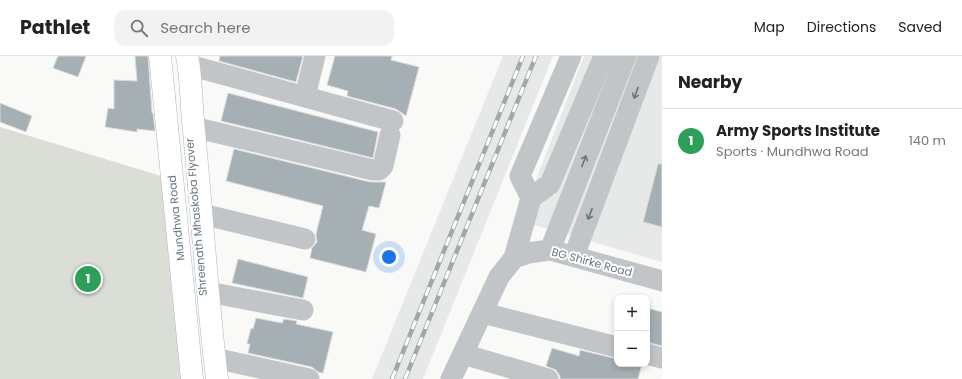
<!DOCTYPE html>
<html lang="en">
<head>
<meta charset="utf-8">
<style>
	body { margin:0; font-family:Poppins,sans-serif; background:#f2f2f2; color:#222 }
	.controls { position:absolute; right:12px; bottom:12px; display:grid; overflow:hidden; border-radius:8px; box-shadow:0 2px 6px #0003 }
	.controls button { width:36px; height:36px; display:grid; place-items:center; padding:0; border:0; border-bottom:1px solid #e0e0e0; background:#fff; color:#222; font:20px sans-serif }
	.you { position:absolute; left:389px; top:201px; width:14px; height:14px; margin:-10px; border:3px solid #fff; border-radius:50%; background:#1a73e8; box-shadow:0 0 0 6px #1a73e833 }
	.badge { display:grid; place-items:center; width:26px; height:26px; border-radius:50%; background:#d3573e; color:#fff; font-size:13px; font-weight:700 }
	.pin { position:absolute; translate:-50% -50%; border:2px solid #fff; box-shadow:0 1px 4px #0006 }
	.list { margin:0; padding:0; list-style:none }
	h2 { display:flex; justify-content:space-between; align-items:center; height:52px; margin:0; padding:0 16px; font-size:17px }
	h2 small { font-size:13px; font-weight:400; color:#767676 }
	.list li { display:grid; grid-template-columns:26px 1fr auto; gap:12px; align-items:center; box-sizing:border-box; height:64px; padding:0 16px; border-top:1px solid #e0e0e0 }
	.list b { display:block; font-size:15px; white-space:nowrap }
	.list p { margin:0; font-size:13px; white-space:nowrap; color:#767676 }
	.list em { font-size:13px; font-style:normal; color:#767676 }
	.icon { flex:none; width:22px; height:22px; fill:none; stroke:currentColor; stroke-width:2; stroke-linecap:round; stroke-linejoin:round }
	.map { position:relative; flex:none; width:662px; height:323px; overflow:hidden }
	header { display:flex; align-items:center; gap:24px; box-sizing:border-box; height:56px; padding:0 20px; background:#fff; border-bottom:1px solid #e0e0e0 }
	header strong { font-size:19px }
	nav { display:flex; gap:22px; margin-inline-start:auto; font-size:14px }
	.search { width:280px; height:36px; background:#f2f2f2; display:flex; align-items:center; gap:10px; box-sizing:border-box; padding:0 14px; border-radius:12px; color:#767676; font-size:15px }
	main { display:flex }
	aside { flex:1; background:#fff }
	.map>svg:first-child { display:block }
	.built { fill:#e7e9e8 }
	.green { fill:#daded7 }
	.building { fill:#a6afb4; stroke:#dbdbda }
	.lines { fill:none; stroke-linecap:round; stroke-linejoin:round }
	.major-casing { stroke:#b2b8bb; stroke-width:23 }
	.minor { stroke:#c1c5c8; stroke-width:21 }
	.major { stroke:#fff; stroke-width:22 }
	.rail-casing { stroke:#a1a8ac; stroke-width:4.5 }
	.rail { stroke:#fff; stroke-width:3; stroke-dasharray:9; stroke-linecap:butt }
	.oneway { stroke:#66777f }
	.labels { text-anchor:middle; dominant-baseline:central; stroke-width:4; stroke-linejoin:round; paint-order:stroke }
	.street-label { font-size:11px; fill:#66777f; stroke:#fff }
</style>
</head>
<body>
<header>
<strong>Pathlet</strong>
<div class="search"><svg class="icon" aria-label="search" viewBox="0 0 24 24"><circle cx="10" cy="10" r="6"/><path d="M15 15l6 6"/></svg>Search here</div>
<nav><a>Map</a><a>Directions</a><a>Saved</a></nav>
</header>
<main>
<div class="map">
<svg width="662" height="323" viewBox="0 0 662 323">
	<rect width="100%" height="100%" fill="#f9f9f8"/>
	<g class="built">
		<polygon points="503,0 553,0 423,323 372,323"/>
		<polygon points="584,0 662,0 662,206 520,165"/>
	</g>
	<polygon class="green" points="0,71 171,123 183,323 0,323"/>
	<g class="building">
		<polygon points="58,0 86,0 78,21 53,12"/>
		<polygon points="135,0 148,0 152,57 153,57 155,75 137,73 137,76 105,71 108,52 114,53 114,24 137,25"/>
		<polygon points="220,0 303,0 296,26 219,5"/>
		<polygon points="335,0 392,0 391,4 419,11 406,60 396,53 347,40 348,35 327,29"/>
		<polygon points="228,37 378,76 373,102 221,65"/>
		<polygon points="0,47 32,60 26,76 0,66"/>
		<polygon points="234,93 370,126 386,126 379,152 369,150 362,174 376,178 366,216 310,202 312,192 317,186 316,178 323,150 226,125"/>
		<polygon points="658,108 662,108 662,171 643,166"/>
		<polygon points="238,203 308,221 303,242 232,227"/>
		<polygon points="647,252 662,256 662,290 647,286"/>
		<polygon points="256,262 282,267 284,263 297,265 296,268 333,276 323,317 318,316 312,311 248,297 250,288 247,288 251,272 253,273"/>
		<polygon points="552,292 579,300 580,294 617,303 617,308 642,308 638,323 560,323 560,320 556,314 546,310"/>
	</g>
	<g class="lines">
		<g class="major-casing">
			<g id="major">
				<polyline points="160,0 192,323"/>
				<path d="M187 0C192 25 191 50 194 75 202 158 207 241 217 323"/>
			</g>
		</g>
		<g class="minor">
			<polyline points="189,9 393,65"/>
			<polyline points="305,40 315,0"/>
			<polyline points="193,71 373,114 379,114 383,110 390,79"/>
			<polyline points="531,142 520,120 571,0"/>
			<polyline points="202,158 305,183"/>
			<polyline points="550,194 626,0"/>
			<polyline points="574,200 649,0"/>
			<polyline points="514,202 531,142 550,128 604,0"/>
			<polyline points="208,236 303,254"/>
			<polyline points="483,257 617,291"/>
			<polyline points="463,298 548,323"/>
			<polyline points="647,298 662,302"/>
			<polyline points="214,302 309,323"/>
			<polyline points="451,323 499,221 514,202 528,197 550,194 662,225"/>
		</g>
		<use href="#major" class="major"/>
		<g class="rail-casing">
			<g id="rail">
				<polyline points="392,323 523,0"/>
				<polyline points="405,323 536,0"/>
			</g>
		</g>
		<use href="#rail" class="rail"/>
	</g>
	<defs><path id="oneway-shaft" d="M-6 0H5M1.5-3L5.5 0L1.5 3" fill="none" stroke-width="1.6" stroke-linecap="round" stroke-linejoin="round"/></defs>
	<g class="oneway">
		<use href="#oneway-shaft" transform="translate(636 37) rotate(110)"/>
		<use href="#oneway-shaft" transform="translate(584 105) rotate(-69)"/>
		<use href="#oneway-shaft" transform="translate(590 158) rotate(111)"/>
	</g>
	<g class="labels">
		<g class="street-label">
			<text transform="translate(196 161) rotate(-95)">Shreenath Mhaskoba Flyover</text>
			<text transform="translate(176 162) rotate(-96)">Mundhwa Road</text>
			<text transform="translate(592 206) rotate(15)">BG Shirke Road</text>
		</g>
	</g>
</svg>
<div class="controls">
<button>+</button>
<button>−</button>
</div>
<div class="you"></div>
<div class="pin badge" style="left:88px;top:223px;background:#2e9e5b">1</div>
</div>
<aside>
<h2>Nearby<small></small></h2>
<ul class="list">
<li><span class="badge" style="background:#2e9e5b">1</span><div><b>Army Sports Institute</b><p>Sports · Mundhwa Road</p></div><em>140 m</em></li>
</ul>
</aside>
</main>
</body>
</html>
